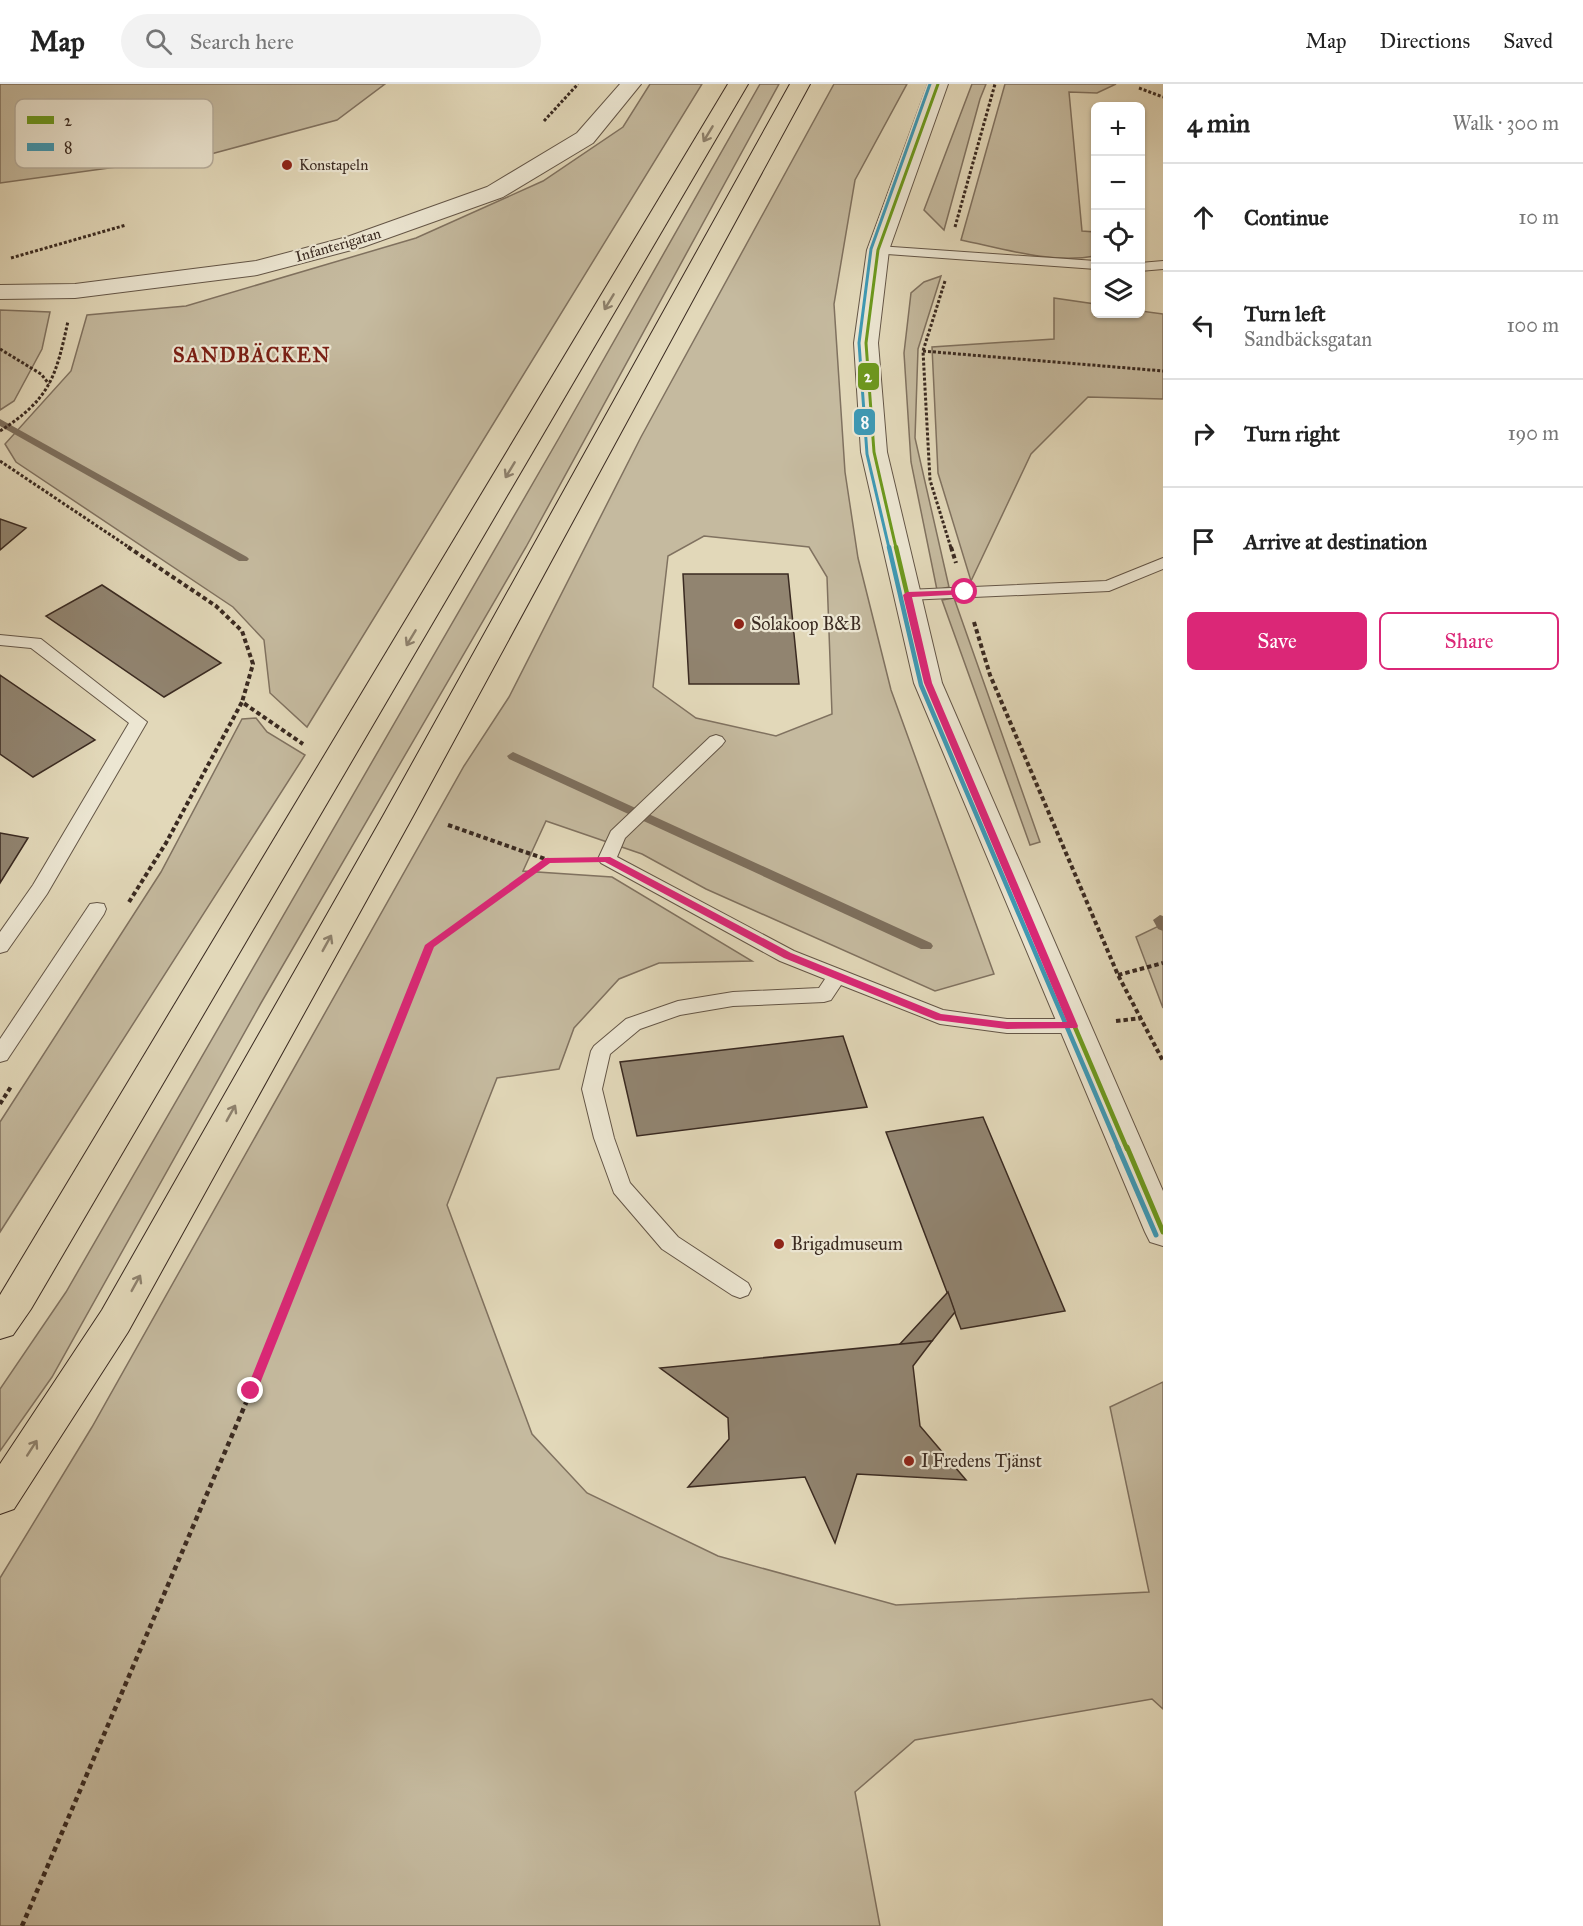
<!DOCTYPE html>
<html lang="en">
<head>
<meta charset="utf-8">
<style>
	body { margin:0; font-family:"IM FELL Great Primer",serif; background:#f2f2f2; color:#222 }
	.controls { position:absolute; right:18px; top:18px; display:grid; overflow:hidden; border-radius:9px; box-shadow:0 2px 4px #0004 }
	.controls button { width:54px; height:54px; display:grid; place-items:center; padding:0; border:0; border-bottom:2px solid #e0e0e0; background:#fff; color:#222; font:30px sans-serif }
	.stop { position:absolute; width:18px; height:18px; margin:-14px; border:4px solid #db2777; border-radius:50%; background:#fff }
	.stop.end { background:#db2777; border-color:#fff; box-shadow:0 2px 6px #0008 }
	.list { margin:0; padding:0; list-style:none }
	h2 { display:flex; justify-content:space-between; align-items:center; height:78px; margin:0; padding:0 24px; font-size:26px }
	h2 small { font-size:20px; font-weight:400; color:#767676 }
	.list li { display:grid; grid-template-columns:39px 1fr auto; gap:18px; align-items:center; box-sizing:border-box; height:108px; padding:0 24px; border-top:2px solid #e0e0e0 }
	.list b { display:block; font-size:22px; white-space:nowrap }
	.list p { margin:0; font-size:20px; white-space:nowrap; color:#767676 }
	.list em { font-size:20px; font-style:normal; color:#767676 }
	.actions { display:flex; gap:12px; padding:18px 24px }
	.actions a { flex:1; padding:14px 0; border:2px solid #db2777; border-radius:9px; text-align:center; font-size:21px; color:#db2777 }
	.actions .main { background:#db2777; color:#fff }
	.icon { flex:none; width:33px; height:33px; fill:none; stroke:currentColor; stroke-width:2; stroke-linecap:round; stroke-linejoin:round }
	.map { position:relative; flex:none; width:1163px; height:1842px; overflow:hidden }
	header { display:flex; align-items:center; gap:36px; box-sizing:border-box; height:84px; padding:0 30px; background:#fff; border-bottom:2px solid #e0e0e0 }
	header strong { font-size:28px }
	nav { display:flex; gap:33px; margin-inline-start:auto; font-size:21px }
	.search { width:420px; height:54px; background:#f2f2f2; display:flex; align-items:center; gap:15px; box-sizing:border-box; padding:0 21px; border-radius:33px; color:#767676; font-size:22px }
	main { display:flex }
	aside { flex:1; background:#fff }
	.map>svg:first-child { display:block }
	.green { fill:#c5ba9f; stroke:#807260; stroke-width:1.5; fill-rule:evenodd }
	.lines { fill:none; stroke-linecap:round; stroke-linejoin:round }
	.stream { fill:#7d6f5d; fill-rule:evenodd }
	.building { fill:#918470; stroke:#3a2a21; stroke-width:1.5 }
	.service-casing { stroke:#645647; stroke-width:2 }
	.tertiary-casing { stroke:#645647; stroke-width:2 }
	.motorway-casing { stroke:#3a2a21; stroke-width:2 }
	.path-far2 { stroke:#3a2a21; stroke-width:3; stroke-dasharray:3 2; stroke-linecap:butt }
	.path-far1 { stroke:#3a2a21; stroke-width:4; stroke-dasharray:4.5 3; stroke-linecap:butt }
	.path { stroke:#3a2a21; stroke-width:4.5; stroke-dasharray:5 4; stroke-linecap:butt }
	.service { fill:#ece6d2; fill-rule:evenodd }
	.tertiary { fill:#ece6d2; fill-rule:evenodd }
	.motorway { fill:#e2d8b9; fill-rule:evenodd }
	.bus-1-far2-casing { stroke:#ece6d2; stroke-width:6 }
	.bus-1-far1-casing { stroke:#ece6d2; stroke-width:9 }
	.bus-1-casing { stroke:#ece6d2; stroke-width:10 }
	.bus-2-far2-casing { stroke:#ece6d2; stroke-width:6 }
	.bus-2-far1-casing { stroke:#ece6d2; stroke-width:9 }
	.bus-2-casing { stroke:#ece6d2; stroke-width:10 }
	.bus-1-far2 { stroke:#6d991e; stroke-width:3 }
	.bus-1-far1 { stroke:#6d991e; stroke-width:4.5 }
	.bus-1 { stroke:#6d991e; stroke-width:5 }
	.bus-2-far2 { stroke:#3e99b5; stroke-width:3 }
	.bus-2-far1 { stroke:#3e99b5; stroke-width:4.5 }
	.bus-2 { stroke:#3e99b5; stroke-width:5 }
	.oneway { stroke:#8e816d }
	.route { fill:#db2777 }
	.poi-dot { fill:#8f2418; stroke:#ece6d2; stroke-width:2 }
	.labels { text-anchor:middle; dominant-baseline:central; stroke-width:4.5; stroke-linejoin:round; paint-order:stroke }
	.far-poi-label { font-size:15px; fill:#3a2a21; stroke:#ece6d2; text-anchor:start }
	.far-street-label { font-size:15px; fill:#3a2a21; stroke:#ece6d2 }
	.poi-label { font-size:18px; fill:#3a2a21; stroke:#ece6d2; text-anchor:start }
	.far-district-label { font-size:20px; font-weight:bold; letter-spacing:1.5px; fill:#7a1f14; stroke:#ece6d2 }
	.key { fill:#ece6d2; stroke:#b7ae9d; stroke-width:1.5 }
	.key-label { font-size:16px; fill:#3a2a21 }
	.line-badge { stroke:#ece6d2; stroke-width:2 }
	.badge-label { font-size:16px; text-anchor:middle; font-weight:bold; fill:#fff }
</style>
</head>
<body>
<header>
<strong>Map</strong>
<div class="search"><svg class="icon" aria-label="search" viewBox="0 0 24 24"><circle cx="10" cy="10" r="6"/><path d="M15 15l6 6"/></svg>Search here</div>
<nav><a>Map</a><a>Directions</a><a>Saved</a></nav>
</header>
<main>
<div class="map">
<svg width="1163" height="1842" viewBox="0 0 1163 1842">
	<rect width="100%" height="100%" fill="#e2d8b9"/>
	<filter id="stains"><feTurbulence type="fractalNoise" baseFrequency=".00333" numOctaves="4"/><feColorMatrix values="0 0 0 0 .2 0 0 0 0 .09 0 0 0 0 .02 0 0 0 .5 -.17"/></filter>
	<radialGradient id="worn" r=".72"><stop offset=".6" stop-color="#630" stop-opacity="0"/><stop offset="1" stop-color="#630" stop-opacity=".3"/></radialGradient>
	<g class="green">
		<polygon points="0,0 385,0 337,36 211,70 0,99"/>
		<polygon points="650,0 702,0 307,643 270,609 264,556 233,523 16,378 5,360 71,287 87,231 186,222 416,154 543,97 623,43"/>
		<polygon points="760,0 779,0 526,463 261,919 52,1293 0,1367 0,1305 66,1208 559,354"/>
		<path d="M834 0H907L855 96 834 220 845 388 858 474 891 606 994 890 935 907 706 805 642 770 546 737 523 787 612 793 752 877 659 879 619 895 574 944 559 985 497 994 447 1121 532 1350 587 1409 718 1472 896 1521 1149 1508 1110 1323 1163 1298V1625L1152 1615 915 1656 855 1708 880 1842H0V1494L92 1343 464 682 509 613 641 353ZM704 452 809 463 827 493 832 630 776 652 696 634 653 603 668 472Z"/>
		<polygon points="972,0 986,0 980,15 944,146 924,126"/>
		<path d="M1005 0H1116L1097 9 1069 8 1082 147 1095 148V172C1052 180 1004 165 961 156Z"/>
		<polygon points="941,192 918,265 915,354 949,503 937,506 911,378 904,269 911,209 924,198"/>
		<polygon points="1054,214 1095,220 1096,230 1140,230 1141,227 1163,230 1163,315 1088,313 1031,370 971,497 938,389 932,263 1054,255"/>
		<polygon points="0,226 50,228 42,265 14,317 0,326"/>
		<polygon points="954,514 1040,758 1030,761 942,516"/>
		<polygon points="256,634 267,648 305,671 0,1148 0,1038 161,788 242,635"/>
		<polygon points="1163,840 1163,924 1136,853"/>
	</g>
	<g class="lines">
		<g class="stream">
			<polygon points="0,335 247,473 249,475 247,477 239,477 0,342"/>
			<polygon points="513,668 931,859 933,862 931,865 921,865 509,675 507,672"/>
			<polygon points="1160,831 1163,832 1163,847 1158,845 1153,836"/>
		</g>
	</g>
	<g class="building">
		<polygon points="0,435 26,444 0,466"/>
		<polygon points="683,490 788,490 799,600 689,600"/>
		<polygon points="102,501 221,579 164,613 46,532"/>
		<polygon points="0,591 95,656 33,693 0,670"/>
		<polygon points="0,749 28,754 0,799"/>
		<polygon points="843,952 867,1023 637,1052 620,978"/>
		<polygon points="983,1033 1065,1227 961,1245 886,1048"/>
		<polygon points="948,1208 955,1228 932,1257 899,1261"/>
		<polygon points="932,1257 913,1282 920,1342 966,1396 857,1390 835,1459 805,1393 688,1403 729,1355 728,1334 660,1284"/>
	</g>
	<g class="lines">
		<g class="service-casing">
			<g id="service">
				<polygon points="878,162 1096,177 1096,185 873,169 871,166 873,163"/>
				<polygon points="1163,177 1163,185 1140,187 1140,179"/>
				<polygon points="1163,474 1163,485 1109,507 907,516 899,511 907,506 1106,497"/>
				<polygon points="0,551 41,555 147,638 47,810 7,867 0,869 0,848 33,801 129,639 31,564 0,561"/>
				<polygon points="716,651 722,653 725,657 722,661 625,754 617,773 794,867 943,926 1007,935 1073,935 1080,937 1083,942 1080,947 1073,949 1007,949 940,940 841,901 831,916 824,918 733,922 680,931 640,945 610,970 602,1005 614,1054 630,1099 678,1153 748,1199 751,1205 748,1211 740,1214 732,1211 662,1165 614,1109 594,1054 582,1005 591,967 594,962 626,935 678,917 733,908 819,904 825,895 780,877 601,779 598,775 611,747 710,653"/>
				<polygon points="97,819 104,820 106,825 104,830 7,976 0,978 0,955 90,820"/>
			</g>
		</g>
		<g class="tertiary-casing">
			<g id="tertiary">
				<polygon points="620,0 641,0 593,59 503,113 363,163 257,191 75,214 0,215 0,201 75,200 256,177 347,153 487,103 577,49"/>
				<polygon points="928,0 948,0 889,166 878,259 887,368 942,599 1163,1107 1163,1162 1150,1158 1145,1148 914,599 861,368 854,259 867,166"/>
			</g>
		</g>
		<g class="motorway-casing">
			<g id="motorway">
				<polygon points="728,0 748,0 31,1225 13,1251 0,1255 0,1211"/>
				<polygon points="790,0 810,0 413,732 128,1248 14,1425 0,1430 0,1380 102,1226 383,732"/>
			</g>
		</g>
		<g class="path-far2">
			<polyline points="1139,4 1163,13"/>
			<polyline points="544,37 578,0"/>
			<polyline points="955,143 995,0"/>
			<polyline points="11,174 126,141"/>
			<polyline points="945,197 923,267 930,396 951,464"/>
			<polyline points="0,265 41,290 49,300"/>
			<polyline points="923,267 1163,287"/>
			<path d="M0 347C50 315 56 293 68 237"/>
			<polyline points="0,377 130,464"/>
		</g>
		<g class="path-far1">
			<polyline points="128,463 216,522 242,547 253,580 242,618"/>
			<polyline points="951,463 956,479"/>
			<polyline points="974,538 990,591 1118,891 1163,977"/>
			<polyline points="448,741 548,776 579,776"/>
			<polyline points="129,818 166,759 242,618 303,660"/>
			<polyline points="1118,891 1163,879"/>
			<polyline points="1116,937 1142,934"/>
			<polyline points="0,1020 12,1001"/>
			<polyline points="348,1065 430,861 548,776"/>
		</g>
		<polyline class="path" points="22,1842 251,1307 349,1063"/>
		<use href="#service" class="service"/>
		<use href="#tertiary" class="tertiary"/>
		<use href="#motorway" class="motorway"/>
		<g class="bus-1-far2-casing">
			<polyline id="bus-1-far2" points="896,464 874,368 866,259 878,166 938,0"/>
		</g>
		<g class="bus-1-far1-casing">
			<polyline id="bus-1-far1" points="896,463 928,599 1127,1065"/>
		</g>
		<g class="bus-1-casing">
			<polyline id="bus-1" points="1127,1063 1163,1148"/>
		</g>
		<g class="bus-2-far2-casing">
			<polyline id="bus-2-far2" points="889,464 867,370 859,259 871,165 930,0"/>
		</g>
		<g class="bus-2-far1-casing">
			<polyline id="bus-2-far1" points="889,463 921,601 1119,1065"/>
		</g>
		<g class="bus-2-casing">
			<polyline id="bus-2" points="1118,1063 1156,1151"/>
		</g>
		<use href="#bus-1-far2" class="bus-1-far2"/>
		<use href="#bus-1-far1" class="bus-1-far1"/>
		<use href="#bus-1" class="bus-1"/>
		<use href="#bus-2-far2" class="bus-2-far2"/>
		<use href="#bus-2-far1" class="bus-2-far1"/>
		<use href="#bus-2" class="bus-2"/>
	</g>
	<defs><path id="oneway-shaft" d="M-6 0H5M1.5-3L5.5 0L1.5 3" fill="none" stroke-width="1.6" stroke-linecap="round" stroke-linejoin="round" transform="scale(1.5)"/></defs>
	<g class="oneway">
		<use href="#oneway-shaft" transform="translate(708 50) rotate(121)"/>
		<use href="#oneway-shaft" transform="translate(609 218) rotate(121)"/>
		<use href="#oneway-shaft" transform="translate(510 386) rotate(121)"/>
		<use href="#oneway-shaft" transform="translate(411 554) rotate(121)"/>
		<use href="#oneway-shaft" transform="translate(327 859) rotate(-61)"/>
		<use href="#oneway-shaft" transform="translate(231 1029) rotate(-61)"/>
		<use href="#oneway-shaft" transform="translate(136 1199) rotate(-61)"/>
		<use href="#oneway-shaft" transform="translate(32 1364) rotate(-57)"/>
	</g>
	<polygon class="route" points="965,506 969,508 968,510 912,513 932,599 1078,942 1077,944 1007,945 936,936 784,874 605,778 550,779 434,863 257,1307 251,1311 247,1310 246,1307 425,861 545,774 610,773 791,869 941,930 1007,938 1067,938 924,599 903,511 907,508"/>
	<g class="poi-dot">
		<circle cx="287" cy="81" r="6"/>
		<circle cx="739" cy="540" r="6"/>
		<circle cx="779" cy="1160" r="6"/>
		<circle cx="909" cy="1377" r="6"/>
	</g>
	<g class="labels">
		<g class="far-poi-label">
			<text x="299" y="81">Konstapeln</text>
		</g>
		<g class="far-street-label">
			<text transform="translate(338 161) rotate(-16)">Infanterigatan</text>
		</g>
		<g class="poi-label">
			<text x="751" y="540">Solakoop B&amp;B</text>
			<text x="791" y="1160">Brigadmuseum</text>
			<text x="921" y="1377">I Fredens Tjänst</text>
		</g>
		<g class="far-district-label">
			<text x="252" y="271">SANDBÄCKEN</text>
		</g>
	</g>
	<rect x="15" y="15" width="198" height="69" rx="9" class="key"/>
	<rect x="27" y="32" width="27" height="8" fill="#6d991e"/>
	<rect x="27" y="59" width="27" height="8" fill="#3e99b5"/>
	<g class="key-label">
		<text x="64" y="42">2</text>
		<text x="64" y="69">8</text>
	</g>
	<g class="line-badge">
		<rect x="857" y="278" width="23" height="29" rx="6" fill="#6d991e"/>
		<rect x="853" y="324" width="23" height="28" rx="6" fill="#3e99b5"/>
	</g>
	<g class="badge-label">
		<text x="868" y="298">2</text>
		<text x="865" y="344">8</text>
	</g>
	<rect width="100%" height="100%" filter="url(#stains)"/>
	<rect width="100%" height="100%" fill="url(#worn)"/>
</svg>
<div class="controls">
<button>+</button>
<button>−</button>
<button><svg class="icon" aria-label="locate" viewBox="0 0 24 24"><circle cx="12" cy="12" r="6"/><path d="M12 2v4M12 18v4M2 12h4M18 12h4"/></svg></button>
<button><svg class="icon" aria-label="layers" viewBox="0 0 24 24"><path d="M12 4l9 5-9 5-9-5zM3 14l9 5 9-5"/></svg></button>
</div>
<div class="stop" style="left:965px;top:508px"></div>
<div class="stop end" style="left:251px;top:1307px"></div>
</div>
<aside>
<h2>4 min<small>Walk · 300 m</small></h2>
<ul class="list">
<li><svg class="icon" aria-label="ahead" viewBox="0 0 24 24"><path d="M12 20V5M6 11l6-6 6 6"/></svg><div><b>Continue</b></div><em>10 m</em></li>
<li><svg class="icon" aria-label="left" viewBox="0 0 24 24"><path d="M17 20v-9H6M10 6l-5 5 5 5"/></svg><div><b>Turn left</b><p>Sandbäcksgatan</p></div><em>100 m</em></li>
<li><svg class="icon" aria-label="right" viewBox="0 0 24 24"><path d="M7 20v-9h11M14 6l5 5-5 5"/></svg><div><b>Turn right</b></div><em>190 m</em></li>
<li><svg class="icon" aria-label="arrive" viewBox="0 0 24 24"><path d="M6 21V4h12l-3 4 3 4H6"/></svg><div><b>Arrive at destination</b></div></li>
</ul>
<div class="actions"><a class="main">Save</a><a>Share</a></div>
</aside>
</main>
</body>
</html>
